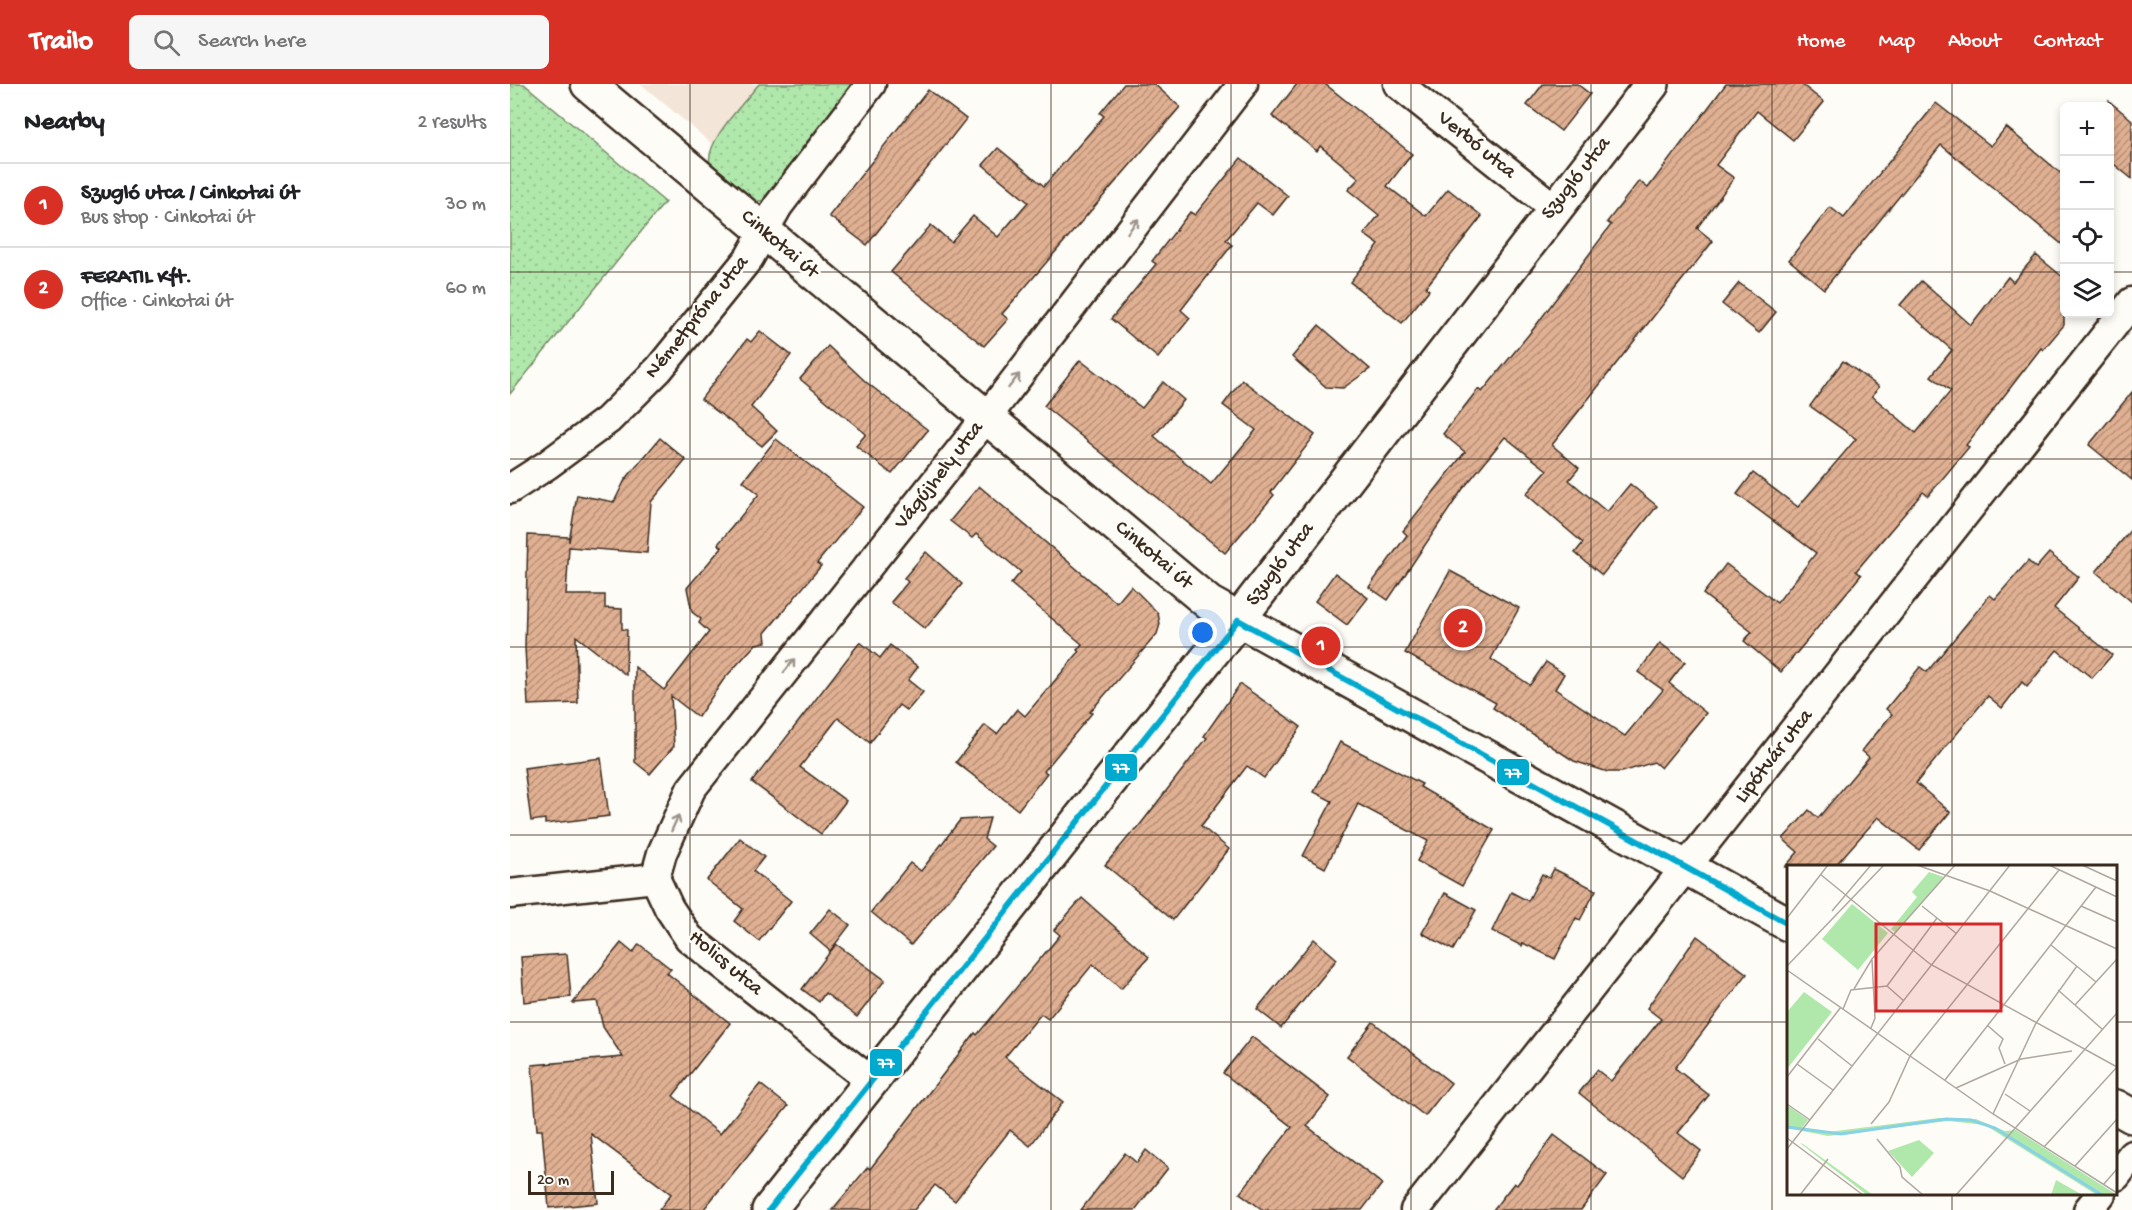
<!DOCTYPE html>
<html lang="en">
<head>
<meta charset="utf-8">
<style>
	body { margin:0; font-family:"Gochi Hand",sans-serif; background:#f6f6f6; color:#202124 }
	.controls { position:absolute; right:18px; top:18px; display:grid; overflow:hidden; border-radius:9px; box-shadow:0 3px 9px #0003 }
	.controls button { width:54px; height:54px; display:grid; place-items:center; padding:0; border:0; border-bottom:2px solid #e0e0e0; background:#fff; color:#202124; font:30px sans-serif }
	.scale { position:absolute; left:18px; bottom:15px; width:86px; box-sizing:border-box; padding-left:6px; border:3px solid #3b2a1e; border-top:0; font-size:16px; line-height:21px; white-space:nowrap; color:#3b2a1e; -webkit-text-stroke:4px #fdfcf7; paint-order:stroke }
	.you { position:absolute; left:693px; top:549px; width:21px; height:21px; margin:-15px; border:4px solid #fff; border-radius:50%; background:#1a73e8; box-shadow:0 0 0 9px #1a73e833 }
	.badge { display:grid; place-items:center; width:39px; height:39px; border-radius:50%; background:#d93025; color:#fff; font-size:20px; font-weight:700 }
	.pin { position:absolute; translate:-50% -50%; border:3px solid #fff; box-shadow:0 2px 6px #0006 }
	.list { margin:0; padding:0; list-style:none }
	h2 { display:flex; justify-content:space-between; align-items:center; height:78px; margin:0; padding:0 24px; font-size:26px }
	h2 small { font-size:20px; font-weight:400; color:#757577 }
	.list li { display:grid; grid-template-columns:39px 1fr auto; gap:18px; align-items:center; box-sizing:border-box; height:84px; padding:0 24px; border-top:2px solid #e0e0e0 }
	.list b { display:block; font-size:22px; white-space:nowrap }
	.list p { margin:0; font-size:20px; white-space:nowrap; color:#757577 }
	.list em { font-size:20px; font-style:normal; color:#757577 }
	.icon { flex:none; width:33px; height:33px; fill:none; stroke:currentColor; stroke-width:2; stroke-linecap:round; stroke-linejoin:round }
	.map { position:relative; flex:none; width:1622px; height:1126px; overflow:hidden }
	header { display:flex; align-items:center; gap:36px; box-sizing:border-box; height:84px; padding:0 30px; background:#d93025; color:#fff }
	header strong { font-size:28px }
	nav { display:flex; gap:33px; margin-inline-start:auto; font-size:21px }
	.search { width:420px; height:54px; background:#f6f6f6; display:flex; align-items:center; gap:15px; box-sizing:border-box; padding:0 21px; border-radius:9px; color:#757577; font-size:22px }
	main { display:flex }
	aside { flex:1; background:#fff }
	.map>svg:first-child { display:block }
	.built { fill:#f4e5d9 }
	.grass { fill:url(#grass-dots); stroke:#768965; stroke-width:1.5 }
	.building { fill:url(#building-hatch); stroke:#3b2a1e; stroke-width:1.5 }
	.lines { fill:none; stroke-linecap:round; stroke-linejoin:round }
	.minor-casing { stroke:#3b2a1e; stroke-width:33 }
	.tertiary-casing { stroke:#3b2a1e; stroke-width:38 }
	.minor { stroke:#fdfcf7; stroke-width:28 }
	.tertiary { stroke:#fdfcf7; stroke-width:33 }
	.bus-1-casing { stroke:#fdfcf7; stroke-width:10 }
	.bus-1 { stroke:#00a9ce; stroke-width:6 }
	.oneway { stroke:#9c938a }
	.grid { fill:none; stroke:#3b2a1e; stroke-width:1.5; stroke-opacity:0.55 }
	.labels { text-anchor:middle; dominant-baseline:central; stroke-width:5; stroke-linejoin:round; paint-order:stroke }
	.street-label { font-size:21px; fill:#3b2a1e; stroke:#fdfcf7 }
	.inset-river { fill:none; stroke:#87d2e6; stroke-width:3 }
	.inset-road { fill:none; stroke:#afa8a0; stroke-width:1.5 }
	.view { fill:#d62828; fill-opacity:0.15; stroke:#d62828; stroke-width:3 }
	.inset-edge { fill:none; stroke:#3b2a1e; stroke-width:3 }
	.line-badge { stroke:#fdfcf7; stroke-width:2 }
	.badge-label { font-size:16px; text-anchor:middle; font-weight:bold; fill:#fff }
</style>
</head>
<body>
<header>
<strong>Trailo</strong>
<div class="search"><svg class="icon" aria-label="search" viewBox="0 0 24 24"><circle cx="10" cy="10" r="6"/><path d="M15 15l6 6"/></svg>Search here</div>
<nav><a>Home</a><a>Map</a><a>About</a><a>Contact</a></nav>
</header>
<main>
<aside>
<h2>Nearby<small>2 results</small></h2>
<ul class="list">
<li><span class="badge">1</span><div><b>Szugló utca / Cinkotai út</b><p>Bus stop · Cinkotai út</p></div><em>30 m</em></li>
<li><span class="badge">2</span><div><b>FERATIL Kft.</b><p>Office · Cinkotai út</p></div><em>60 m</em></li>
</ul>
</aside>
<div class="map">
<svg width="1622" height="1126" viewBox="0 0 1622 1126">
	<defs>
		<pattern id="grass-dots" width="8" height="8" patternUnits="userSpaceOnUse" patternTransform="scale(1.5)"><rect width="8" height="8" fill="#b0e8ac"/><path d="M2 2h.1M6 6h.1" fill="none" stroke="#98c794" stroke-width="1.8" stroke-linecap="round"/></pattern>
		<pattern id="building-hatch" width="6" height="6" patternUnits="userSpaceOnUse" patternTransform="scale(1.5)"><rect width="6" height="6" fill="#e0b092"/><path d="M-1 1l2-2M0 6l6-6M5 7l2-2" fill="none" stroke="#b78f77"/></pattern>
	</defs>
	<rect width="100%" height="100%" fill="#fdfcf7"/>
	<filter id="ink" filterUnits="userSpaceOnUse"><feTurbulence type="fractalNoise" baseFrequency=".0167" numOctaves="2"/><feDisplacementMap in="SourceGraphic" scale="12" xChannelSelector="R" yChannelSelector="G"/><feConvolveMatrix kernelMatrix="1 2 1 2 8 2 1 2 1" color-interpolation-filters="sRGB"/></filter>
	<g filter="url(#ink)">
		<polygon class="built" points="131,0 249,0 202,60"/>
		<g class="grass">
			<polygon points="0,0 14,0 155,118 0,310"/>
			<path d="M249 0H347L256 116 245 118 200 81C194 58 234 19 249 0Z"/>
		</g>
		<g class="building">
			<polygon points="614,0 644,0 670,23 492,230 498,235 474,262 381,188 421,141 441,158 463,132 488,153 518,118 473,81 488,64 534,102 594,32 590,29"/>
			<polygon points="787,0 815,0 902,70 877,102 916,132 938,105 972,132 916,203 919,206 892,239 840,198 869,161 854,150 869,131 838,106 849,94 810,62 807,67 762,32"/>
			<polygon points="1033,0 1067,0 1080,10 1051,47 1017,21"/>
			<polygon points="1216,0 1291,0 1314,18 1283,56 1247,27 1206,81 1224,94 1187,144 1203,157 1042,361 1069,384 1059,396 1097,428 1120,400 1147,422 1092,491 1065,469 1073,459 1016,410 1037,386 995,353 952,406 878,516 859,503 897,451 893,447 955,368 933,350 968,305 972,308 1024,244 1101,141 1097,138 1129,97 1138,104"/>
			<polygon points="418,6 456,35 357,161 319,132"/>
			<polygon points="1599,17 1622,36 1622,95 1599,76"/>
			<polygon points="1426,19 1481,62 1496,43 1554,92 1554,162 1431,61 1314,205 1279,176 1320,123 1334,134"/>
			<polygon points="731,74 778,112 763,131 747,119 716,156 722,161 671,226 680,234 648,274 601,235 646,180 642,177 680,128 685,131"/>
			<polygon points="1526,171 1554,194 1554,241 1533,266 1531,264 1456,361 1459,363 1418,412 1413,408 1346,487 1351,491 1271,588 1234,557 1242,548 1193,510 1216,480 1267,519 1306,469 1227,410 1243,389 1288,423 1346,355 1300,322 1333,277 1369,303 1362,312 1406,349 1441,307 1421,292 1442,266 1390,221 1411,197 1461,241 1498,193 1503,198"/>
			<polygon points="1229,199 1266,228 1249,249 1212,220"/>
			<polygon points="809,241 860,285 833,304 816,303 782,273"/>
			<polygon points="250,247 281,271 241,323 267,347 252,362 191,315 237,255 241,258"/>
			<polygon points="318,262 356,298 418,346 382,390 346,362 356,350 290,295"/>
			<polygon points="570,276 632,324 653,298 674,316 644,352 701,400 746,346 713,321 732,296 805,351 761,408 764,411 715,469 534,322"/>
			<polygon points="1622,308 1622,396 1579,361"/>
			<polygon points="150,354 176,376 141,418 137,469 59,463 56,511 95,511 95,524 112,525 112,545 117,546 116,591 66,552 68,619 18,621 15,563 18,451 59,453 59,458 67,411 104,418 115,396"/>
			<polygon points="266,355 353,423 307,479 311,482 255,549 256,558 246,560 214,595 188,633 161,612 164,662 140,690 125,678 125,583 154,606 199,548 189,539 191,535 182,528 177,504 212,463 208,460 249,410 233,397"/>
			<polygon points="469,402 607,519 621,502 648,529 650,540 647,550 580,628 582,629 534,687 537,689 508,726 446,678 475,641 487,650 507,625 515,632 569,568 567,566 572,560 501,500 511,488 466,450 462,454 440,437"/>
			<polygon points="1622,444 1622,518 1586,488"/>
			<polygon points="416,468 452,500 415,545 381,518 398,498 394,494"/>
			<polygon points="1539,469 1569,493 1544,524 1602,571 1582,594 1547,566 1517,603 1512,598 1492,624 1478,612 1406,699 1440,728 1409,766 1368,733 1324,783 1275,783 1288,768 1273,755 1299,726 1308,734 1359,673 1352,667 1382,630 1376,625 1410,583 1417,588 1480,511 1485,515 1518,477 1526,484"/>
			<polygon points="940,487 1009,524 981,575 1020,601 1036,578 1054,590 1045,605 1115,652 1153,606 1128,588 1150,559 1175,578 1159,599 1196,629 1151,684 1144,678 1112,688 1098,688 1064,677 983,624 986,619 895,569"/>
			<polygon points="825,489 858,514 837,541 805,517"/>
			<polygon points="350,558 370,574 380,561 408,583 398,596 413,608 397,627 389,621 360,659 328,634 290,683 336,717 311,750 242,698"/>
			<polygon points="730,600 791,643 754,694 737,682 691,742 719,765 663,836 595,781 625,745 626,746 697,654 694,652"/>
			<polygon points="830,658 912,700 910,703 984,746 952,802 907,777 918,757 848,720 815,784 793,772 822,717 804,708"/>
			<polygon points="91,674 99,732 35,740 35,735 21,737 14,684"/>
			<polygon points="480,734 474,755 483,762 401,861 361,828 400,779 411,787 450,736"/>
			<polygon points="230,754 254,773 243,787 281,817 249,857 224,837 233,825 197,796"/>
			<polygon points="1044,785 1086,806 1070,836 1066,834 1045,875 1013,859 1012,862 982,847 1001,808 1018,817 1032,790 1039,794"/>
			<polygon points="935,809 966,826 943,866 912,849"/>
			<polygon points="572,814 639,873 611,905 583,880 538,935 531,930 495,973 553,1018 520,1062 500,1046 445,1117 425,1101 404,1126 322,1126 358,1083 360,1085 465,949 467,951 550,851 544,846"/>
			<polygon points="320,825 340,841 320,867 300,850"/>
			<polygon points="1187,852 1237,890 1165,984 1199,1011 1168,1049 1191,1067 1172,1092 1069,1009 1087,986 1101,997 1151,935 1137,924"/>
			<polygon points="804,855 827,875 771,944 747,925"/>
			<polygon points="111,859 123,869 129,860 161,885 157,889 220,939 163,1012 210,1050 250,1000 278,1022 193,1126 149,1126 161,1110 81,1050 88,1119 39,1124 32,1046 27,1046 22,981 113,973 93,943 87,917 63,919"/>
			<polygon points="326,860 375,896 347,933 315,909 309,918 292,905"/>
			<polygon points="57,870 61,913 14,918 11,873"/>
			<polygon points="863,938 941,999 915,1032 837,972"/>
			<polygon points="742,953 820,1013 797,1042 872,1100 852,1126 753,1126 730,1109 782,1043 713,989"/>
			<polygon points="1044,1051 1097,1091 1071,1126 983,1126 1004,1099 1007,1101"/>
			<polygon points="636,1066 658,1084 625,1126 571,1126 615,1069 627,1079"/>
		</g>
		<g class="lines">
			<g class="minor-casing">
				<g id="minor">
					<polyline points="888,0 1044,124"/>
					<polyline points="0,405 37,381 98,336 149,285 239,174 268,122 361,0"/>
					<polyline points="145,794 152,769 181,705 476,334 733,0"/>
					<polyline points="145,794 159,824 179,854 361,997"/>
					<polyline points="0,810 145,794"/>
					<polyline points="1606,1092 1622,1071"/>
					<polyline points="905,1126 1622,218"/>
					<polyline points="1578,1126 1591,1110"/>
				</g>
			</g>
			<g class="tertiary-casing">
				<g id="tertiary">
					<polyline points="78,0 699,519 1278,840"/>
					<polyline points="1606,1023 1622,1032"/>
					<polyline points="259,1126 728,536 1142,0"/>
				</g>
			</g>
			<use href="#minor" class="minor"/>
			<use href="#tertiary" class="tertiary"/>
			<g class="bus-1-casing">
				<g id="bus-1">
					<polyline points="728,536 1278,840"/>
					<polyline points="259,1126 728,536"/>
				</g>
			</g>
			<use href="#bus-1" class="bus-1"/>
		</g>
		<defs><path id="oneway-shaft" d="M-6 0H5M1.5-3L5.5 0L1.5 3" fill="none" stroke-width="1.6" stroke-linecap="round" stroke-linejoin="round" transform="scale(1.5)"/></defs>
		<g class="oneway">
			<use href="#oneway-shaft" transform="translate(623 142) rotate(-52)"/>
			<use href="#oneway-shaft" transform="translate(504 297) rotate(-52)"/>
			<use href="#oneway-shaft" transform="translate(279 582) rotate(-52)"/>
			<use href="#oneway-shaft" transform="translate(165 739) rotate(-66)"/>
		</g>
	</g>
	<path class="grid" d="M180 0V1126M360 0V1126M541 0V1126M721 0V1126M901 0V1126M1081 0V1126M1262 0V1126M1442 0V782M0 188H1554M1600 188H1622M0 375H1622M0 563H1622M0 751H1622M0 938H1278M1606 938H1622M1442 1110V1126"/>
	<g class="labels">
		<g class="street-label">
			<text transform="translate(966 62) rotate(39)">Verbó utca</text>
			<text transform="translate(1067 95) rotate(-52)">Szugló utca</text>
			<text transform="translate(269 161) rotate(40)">Cinkotai út</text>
			<text transform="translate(188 234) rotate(-51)">Németpróna utca</text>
			<text transform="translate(430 392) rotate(-52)">Vágújhely utca</text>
			<text transform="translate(643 472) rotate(40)">Cinkotai út</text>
			<text transform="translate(771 481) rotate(-53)">Szugló utca</text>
			<text transform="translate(1265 673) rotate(-52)">Lipótvár utca</text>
			<text transform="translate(215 880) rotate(40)">Holics utca</text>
		</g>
	</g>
	<g transform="translate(1277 781)">
		<rect width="330" height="330" fill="#fdfcf7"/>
		<path d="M142 7 157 12 109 68 104 64 130 32 125 27ZM65 39 101 68 71 105 35 74ZM0 240 21 255 14 264 41 267 152 253 189 254 218 266 229 265 330 330H310L198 260 161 256 41 271 0 263ZM132 275 147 288 125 312 101 286ZM13 278 16 279 86 330H80Z" fill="#b0e8ac"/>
		<path d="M269 315 292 328 295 330H264Z" fill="#b0e8ac"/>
		<path d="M17 127 45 147 0 204V147Z" fill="#b0e8ac"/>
		<path class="inset-river" d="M0 262 54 269 159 254 184 255 208 263 315 330"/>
		<path class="inset-road" d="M130 0 203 26 330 84M262 0 330 32M295 0 330 16M33 9 143 99 330 202M135 41 170 69M294 41 330 57M45 46 84 0M0 53 41 0M264 80 309 117M0 101 97 0M0 105 206 249 330 328M100 121 150 53M100 121 117 136M67 124 85 94 168 0M271 125 315 164M288 140 330 94M56 144 64 125 100 121M200 160 216 174 212 183 218 199M84 163 88 153 85 95M31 174 65 201M10 199 46 225M0 212 54 142M158 215 309 22M169 223 234 194 285 186M218 229 243 246M0 239 23 255M206 249 249 158 290 101M84 259 102 237 123 191 272 5M0 273 76 330M90 274 113 302 115 312 136 330M257 282 330 202M0 284 223 0M288 301 330 254M316 320 330 304M13 330 41 294M169 330 330 148"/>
		<path class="view" d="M89 59H214V146H89Z"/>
		<rect width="330" height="330" class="inset-edge"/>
	</g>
	<g class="line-badge">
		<rect x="594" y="669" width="34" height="29" rx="6" fill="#00a9ce"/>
		<rect x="986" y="674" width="34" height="28" rx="6" fill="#00a9ce"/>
		<rect x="359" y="964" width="34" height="29" rx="6" fill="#00a9ce"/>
	</g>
	<g class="badge-label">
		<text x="611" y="689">77</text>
		<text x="1003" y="694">77</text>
		<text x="376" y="984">77</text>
	</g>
</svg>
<div class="controls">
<button>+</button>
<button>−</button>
<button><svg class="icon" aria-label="locate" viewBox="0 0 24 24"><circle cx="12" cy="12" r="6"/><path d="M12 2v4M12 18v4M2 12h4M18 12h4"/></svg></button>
<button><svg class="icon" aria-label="layers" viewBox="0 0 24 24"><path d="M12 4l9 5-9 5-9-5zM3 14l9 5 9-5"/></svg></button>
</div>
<div class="scale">20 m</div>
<div class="you"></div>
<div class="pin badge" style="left:811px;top:562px">1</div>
<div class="pin badge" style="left:953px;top:544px">2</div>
</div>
</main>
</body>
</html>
